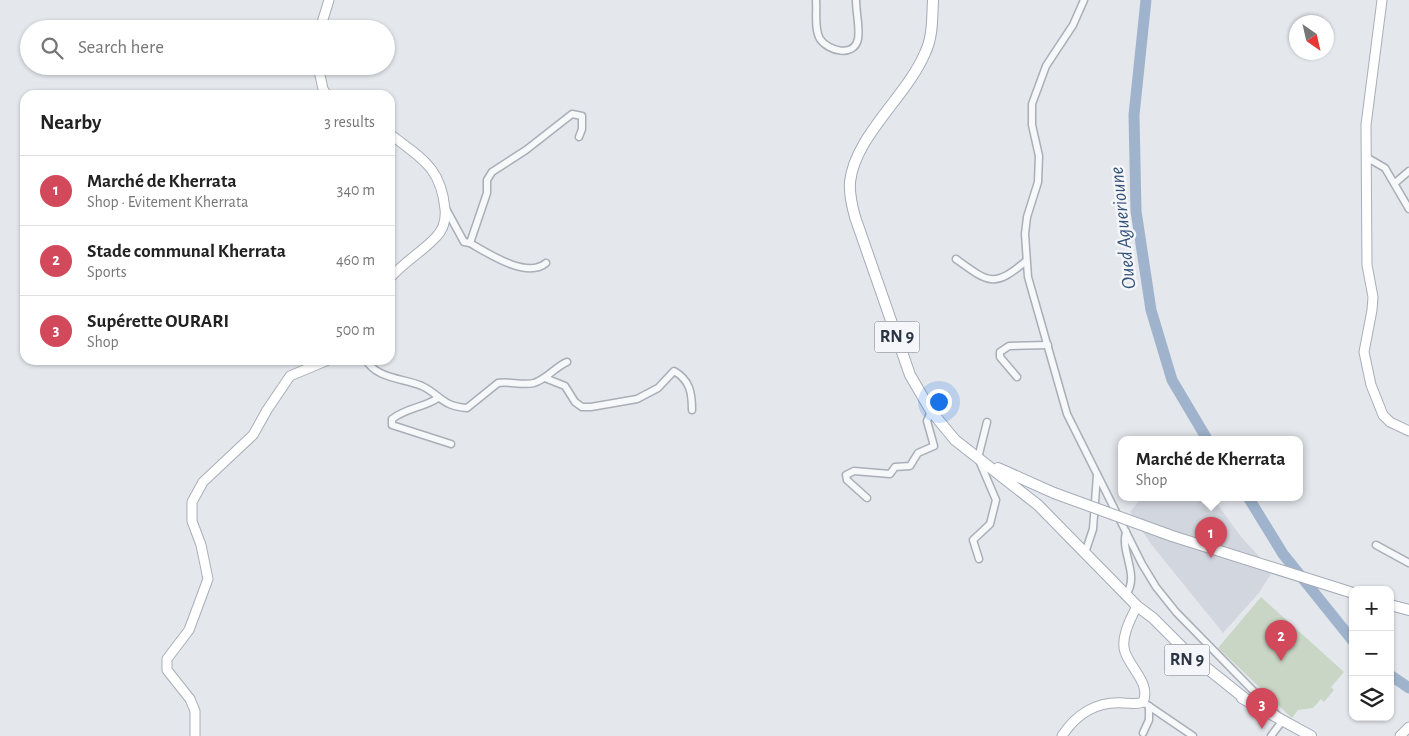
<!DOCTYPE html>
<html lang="en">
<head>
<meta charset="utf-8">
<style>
	body { margin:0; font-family:"Alegreya Sans",sans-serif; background:#f6f6f6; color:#222 }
	.controls { position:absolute; right:15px; bottom:15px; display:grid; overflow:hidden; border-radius:10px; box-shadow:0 1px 4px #0004 }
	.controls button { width:45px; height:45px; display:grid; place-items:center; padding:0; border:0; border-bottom:1px solid #e0e0e0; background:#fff; color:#222; font:25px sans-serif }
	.compass { position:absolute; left:1289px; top:15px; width:45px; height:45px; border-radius:50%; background:#fff; box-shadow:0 1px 4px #0004; rotate:146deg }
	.you { position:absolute; left:938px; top:401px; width:18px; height:18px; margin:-12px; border:4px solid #fff; border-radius:50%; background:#1a73e8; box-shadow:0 0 0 8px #1a73e833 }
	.badge { display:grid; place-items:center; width:32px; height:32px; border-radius:50%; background:#d1495b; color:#fff; font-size:16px; font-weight:700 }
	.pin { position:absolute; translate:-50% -41px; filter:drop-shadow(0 1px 2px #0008) }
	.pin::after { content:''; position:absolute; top:26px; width:18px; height:15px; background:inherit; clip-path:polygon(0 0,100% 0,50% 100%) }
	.popup { position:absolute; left:1118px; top:436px; width:185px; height:65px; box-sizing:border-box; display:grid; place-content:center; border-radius:10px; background:#fff; filter:drop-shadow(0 1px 4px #0005); font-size:16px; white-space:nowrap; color:#767676 }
	.popup b { font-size:19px; color:#222 }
	.popup::after { content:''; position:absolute; left:50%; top:100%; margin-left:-10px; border:10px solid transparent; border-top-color:#fff }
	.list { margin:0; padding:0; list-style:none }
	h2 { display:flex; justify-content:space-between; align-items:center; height:65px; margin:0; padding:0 20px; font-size:21px }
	h2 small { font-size:16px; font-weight:400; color:#767676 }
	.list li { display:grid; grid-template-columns:32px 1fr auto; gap:15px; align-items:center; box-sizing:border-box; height:70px; padding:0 20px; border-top:1px solid #e0e0e0 }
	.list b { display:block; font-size:19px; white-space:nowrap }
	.list p { margin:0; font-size:16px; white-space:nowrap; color:#767676 }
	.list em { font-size:16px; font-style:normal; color:#767676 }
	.icon { flex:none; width:28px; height:28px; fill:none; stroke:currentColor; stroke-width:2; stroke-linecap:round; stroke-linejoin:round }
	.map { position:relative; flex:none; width:1409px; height:736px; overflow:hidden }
	.search { position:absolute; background:#fff; box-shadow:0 1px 4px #0004; left:20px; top:20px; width:375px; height:55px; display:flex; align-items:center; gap:12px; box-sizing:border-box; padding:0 18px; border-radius:28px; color:#767676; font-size:19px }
	.panel { position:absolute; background:#fff; box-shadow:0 1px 4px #0004; left:20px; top:90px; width:375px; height:275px; border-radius:15px }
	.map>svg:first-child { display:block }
	.built { fill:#d2d6de }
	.green { fill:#c9d6c5 }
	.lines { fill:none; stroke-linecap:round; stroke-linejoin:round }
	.river { stroke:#9fb4cc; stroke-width:11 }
	.street-casing { stroke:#a9aeb7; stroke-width:9 }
	.secondary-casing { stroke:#a9aeb7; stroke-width:11 }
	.primary-casing { stroke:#a3abb8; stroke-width:12 }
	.street { stroke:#f7f8fa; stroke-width:6 }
	.secondary { stroke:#fff; stroke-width:9 }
	.primary { stroke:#fff; stroke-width:10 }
	.primary-bridge-casing { stroke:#a3abb8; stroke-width:12; stroke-linecap:butt }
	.primary-bridge { stroke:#fff; stroke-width:10 }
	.labels { text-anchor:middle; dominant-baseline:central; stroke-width:5; stroke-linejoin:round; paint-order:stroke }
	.shield { fill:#f4f6f9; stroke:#676e7b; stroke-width:1 }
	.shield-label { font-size:18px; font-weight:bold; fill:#2b3445 }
	.water-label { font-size:20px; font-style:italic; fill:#34527a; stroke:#f4f6f9 }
</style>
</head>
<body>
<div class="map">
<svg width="1409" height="736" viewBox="0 0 1409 736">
	<rect width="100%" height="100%" fill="#e4e7ec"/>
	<polygon class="built" points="1142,497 1212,497 1242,538 1273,571 1258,594 1223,633 1151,544 1130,512"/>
	<polygon class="green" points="1261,597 1344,672 1331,687 1334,690 1324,702 1321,699 1313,708 1298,710 1292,718 1218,648"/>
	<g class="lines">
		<g class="river">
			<polyline points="1146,0 1134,115 1136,211 1151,310 1172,380 1207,439"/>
			<polyline points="1248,497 1283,554 1353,641"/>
			<polyline points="1390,675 1409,688"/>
		</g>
		<g class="street-casing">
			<g id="street">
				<path d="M816 0C817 12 814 29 820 39 828 51 854 58 858 39 860 27 856 13 856 0"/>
				<polyline points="1084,0 1073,25 1046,66 1032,104 1032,125 1039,156 1038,182 1027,217 1025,234 1028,277 1067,414 1142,564 1156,587 1176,612 1277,715"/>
				<polyline points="1366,157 1385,168 1409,209"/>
				<polyline points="1395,183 1409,171"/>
				<polyline points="445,207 464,242 470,243 487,193 487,180 492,172 526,150 572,114 582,116 582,129 579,137"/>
				<path d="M470 243C489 254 527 279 546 263"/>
				<path d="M956 259C989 283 994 288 1026 261"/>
				<path d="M366 360C377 379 403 378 422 386 441 395 441 406 467 408L498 383C510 381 522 386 534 383 547 379 555 367 567 362"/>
				<polyline points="1017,377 1000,357 1000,352 1009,346 1048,345"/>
				<path d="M545 378 565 386 575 402 582 407H591L637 399 658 388 674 371C690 380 692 393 692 410"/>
				<path d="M438 398C423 408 408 407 392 419V425L451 444"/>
				<polyline points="867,498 847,480 846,475 854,471 890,474 895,467 910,466 918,453 934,446 927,421 931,411"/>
				<polyline points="1376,545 1409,563"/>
				<polyline points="1085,553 1093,529 1097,475"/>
				<polyline points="979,559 973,540 990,524 996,500 978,458 987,422"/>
				<path d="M1125 596C1141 576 1120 553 1126 532"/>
				<polyline points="1143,702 1193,736"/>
				<polyline points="1143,733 1149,720 1149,706"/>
				<polyline points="1271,736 1283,720"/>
			</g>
		</g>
		<g class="secondary-casing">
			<g id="secondary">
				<polyline points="1382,0 1366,125 1367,265 1373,297 1372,310 1364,352 1371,385 1383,415 1390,422 1409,431"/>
				<polyline points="320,29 329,0"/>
				<polyline points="318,66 323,89 327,95"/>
				<path d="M390 134C421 158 441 167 445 209 446 219 444 229 436 237 422 252 404 262 390 278"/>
				<polyline points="195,736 195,711 190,699 167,670 167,659 189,630 208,579 201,545 192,521 192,502 203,482 253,435 267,410 290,376 328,360"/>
				<path d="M1062 736C1076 714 1097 701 1124 703 1132 703 1136 705 1143 702 1151 684 1131 669 1125 652 1120 638 1131 618 1137 606"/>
				<polyline points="1400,736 1409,727"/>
			</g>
		</g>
		<g class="primary-casing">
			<g id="primary">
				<path d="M933 0C932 18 933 37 925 53 907 96 855 136 850 182 849 194 852 206 855 217L910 375 931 411 955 440 1038 505 1137 606 1153 618 1188 653 1248 701"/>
				<polyline points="998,468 1054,493"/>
				<polyline points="1390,605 1409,610"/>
				<polyline points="1242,698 1311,736"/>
			</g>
		</g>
		<use href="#street" class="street"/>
		<use href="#secondary" class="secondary"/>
		<use href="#primary" class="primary"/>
		<g class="primary-bridge-casing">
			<polyline id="primary-bridge" points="1054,493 1172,536 1353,593"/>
		</g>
		<use href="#primary-bridge" class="primary-bridge"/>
	</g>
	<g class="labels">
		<g class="shield">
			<rect x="874.5" y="321.5" width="45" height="31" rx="4"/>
			<rect x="1164.5" y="644.5" width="45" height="31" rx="4"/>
		</g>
		<g class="shield-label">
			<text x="897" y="337">RN 9</text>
			<text x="1187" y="660">RN 9</text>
		</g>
		<g class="water-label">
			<text transform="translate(1123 228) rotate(-96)">Oued Aguerioune</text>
		</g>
	</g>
</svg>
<div class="controls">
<button>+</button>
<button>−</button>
<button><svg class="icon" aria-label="layers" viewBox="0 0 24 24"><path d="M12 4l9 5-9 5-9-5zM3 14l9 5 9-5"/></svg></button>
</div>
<svg class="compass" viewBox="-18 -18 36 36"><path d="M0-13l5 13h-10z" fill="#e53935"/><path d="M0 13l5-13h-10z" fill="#767676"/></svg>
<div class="you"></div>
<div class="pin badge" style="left:1211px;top:558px">1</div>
<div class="popup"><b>Marché de Kherrata</b>Shop</div>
<div class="pin badge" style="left:1281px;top:661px">2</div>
<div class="pin badge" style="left:1262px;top:729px">3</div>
<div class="search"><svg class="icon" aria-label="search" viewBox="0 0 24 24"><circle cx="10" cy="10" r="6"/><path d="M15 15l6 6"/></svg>Search here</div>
<section class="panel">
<h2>Nearby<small>3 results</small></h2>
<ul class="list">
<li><span class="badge">1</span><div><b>Marché de Kherrata</b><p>Shop · Evitement Kherrata</p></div><em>340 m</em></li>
<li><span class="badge">2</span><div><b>Stade communal Kherrata</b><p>Sports</p></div><em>460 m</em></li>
<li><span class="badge">3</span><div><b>Supérette OURARI</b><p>Shop</p></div><em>500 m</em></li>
</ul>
</section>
</div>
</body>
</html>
